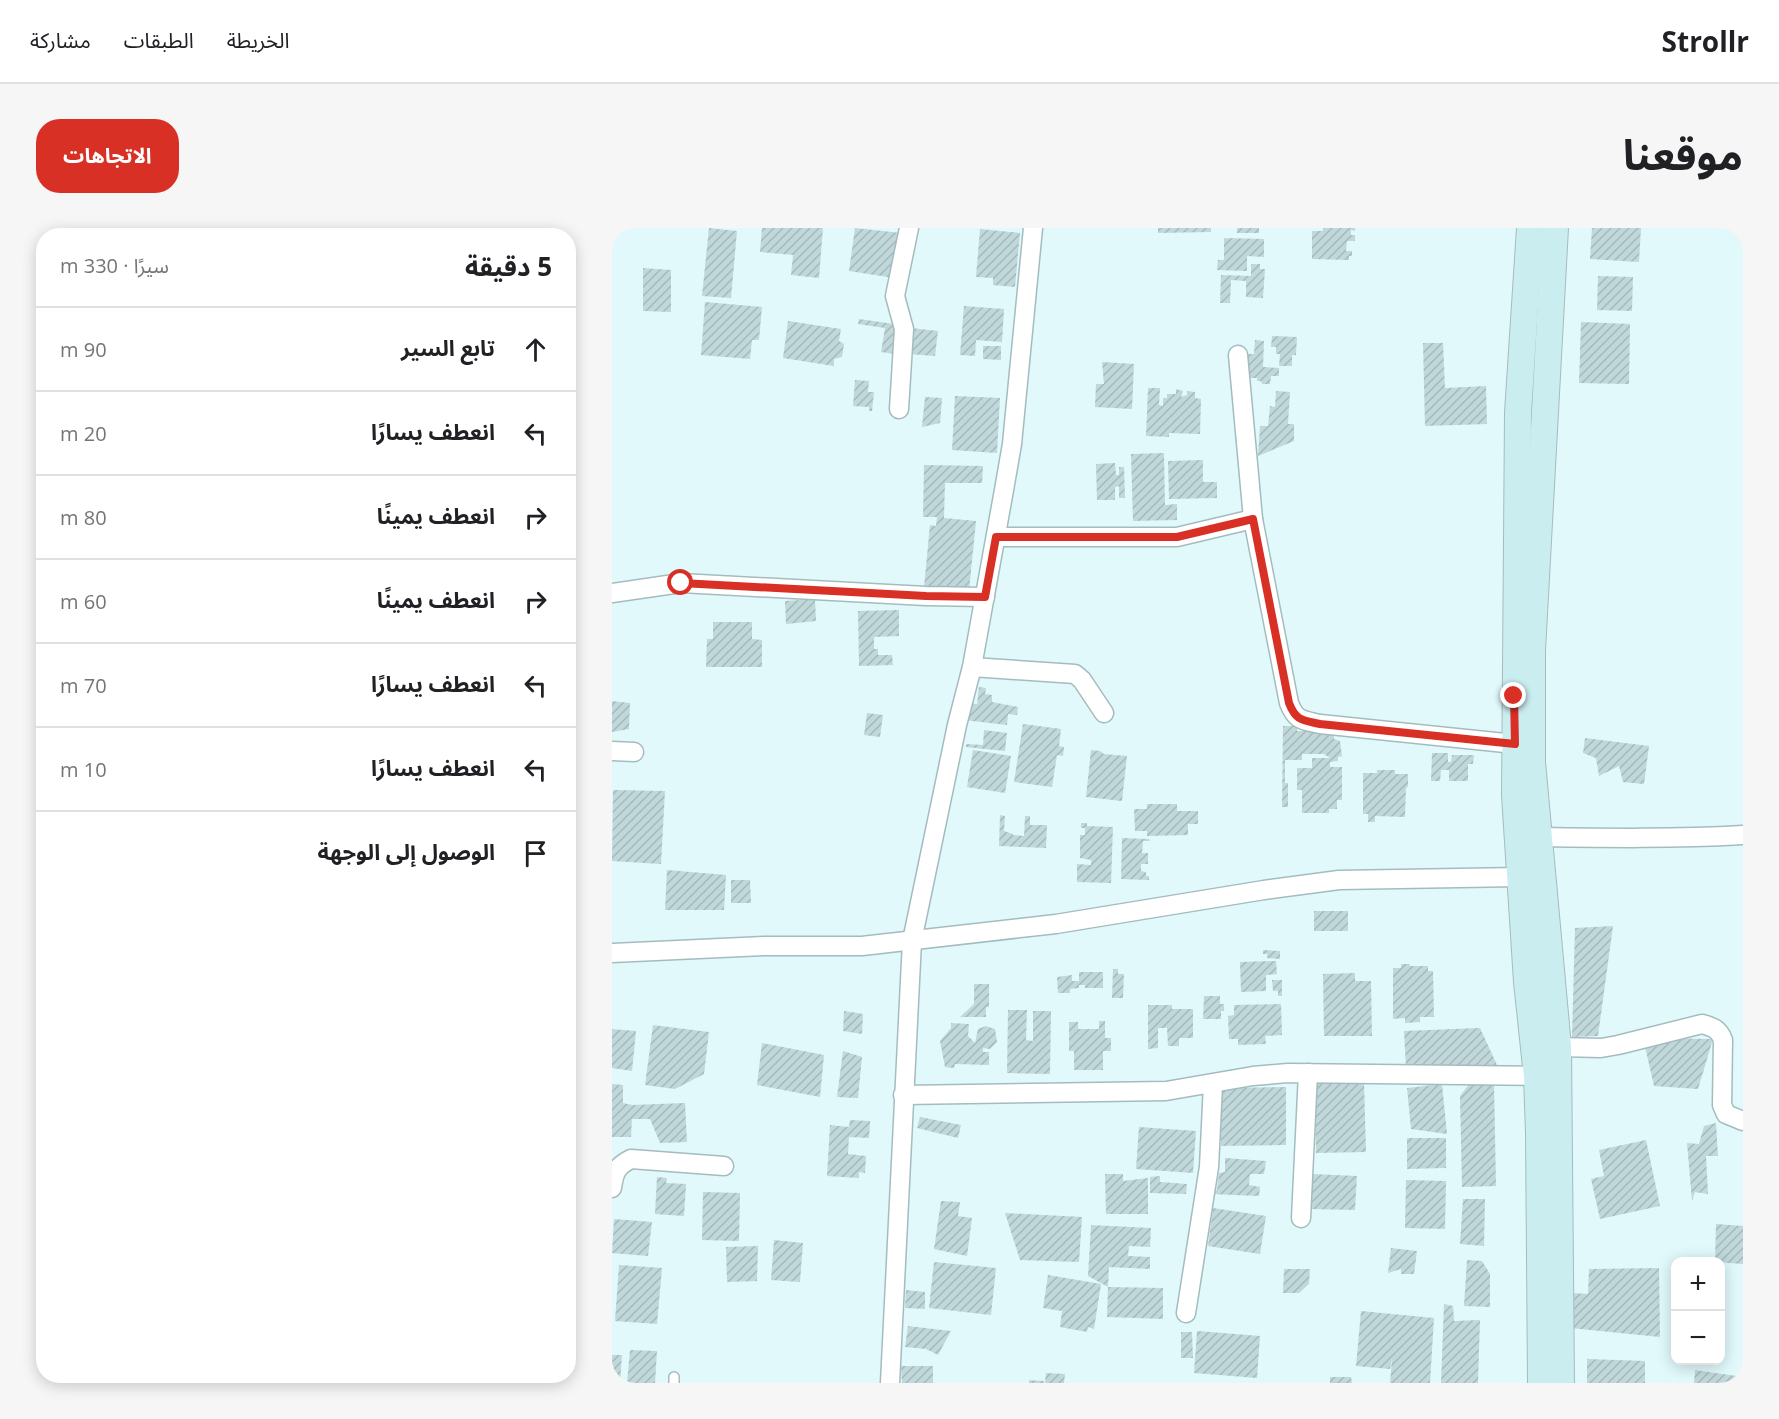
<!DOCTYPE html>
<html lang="ar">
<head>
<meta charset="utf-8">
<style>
	body { margin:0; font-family:"Open Sans","Noto Sans Arabic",sans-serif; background:#f6f6f6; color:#202124; direction:rtl }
	.controls { position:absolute; right:18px; bottom:18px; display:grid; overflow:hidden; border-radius:12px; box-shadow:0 3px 15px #0003 }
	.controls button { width:54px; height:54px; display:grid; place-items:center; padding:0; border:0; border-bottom:2px solid #e0e0e0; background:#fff; color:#202124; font:30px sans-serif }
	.stop { position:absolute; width:18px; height:18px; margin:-14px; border:4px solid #d93025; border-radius:50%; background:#fff }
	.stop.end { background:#d93025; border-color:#fff; box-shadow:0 2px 6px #0008 }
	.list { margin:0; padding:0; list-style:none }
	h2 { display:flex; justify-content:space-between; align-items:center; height:78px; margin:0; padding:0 24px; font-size:26px }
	h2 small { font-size:20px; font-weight:400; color:#757577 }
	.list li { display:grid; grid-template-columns:39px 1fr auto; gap:18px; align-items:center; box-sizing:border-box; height:84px; padding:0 24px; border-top:2px solid #e0e0e0 }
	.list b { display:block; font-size:22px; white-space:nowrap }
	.list em { font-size:20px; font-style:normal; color:#757577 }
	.icon { flex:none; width:33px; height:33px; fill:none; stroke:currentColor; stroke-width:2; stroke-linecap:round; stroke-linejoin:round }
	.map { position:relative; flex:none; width:1131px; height:1155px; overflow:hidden; direction:ltr; border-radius:24px }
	header { display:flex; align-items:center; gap:36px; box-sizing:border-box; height:84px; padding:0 30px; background:#fff; border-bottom:2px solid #e0e0e0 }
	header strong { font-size:28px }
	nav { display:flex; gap:33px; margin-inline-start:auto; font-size:21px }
	.intro { display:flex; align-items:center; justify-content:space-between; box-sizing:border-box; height:144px; padding:0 36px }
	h1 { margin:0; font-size:42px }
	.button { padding:15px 27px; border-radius:24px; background:#d93025; color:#fff; font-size:21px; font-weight:700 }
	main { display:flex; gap:36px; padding:0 36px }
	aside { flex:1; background:#fff; border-radius:24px; box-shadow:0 3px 15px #0003 }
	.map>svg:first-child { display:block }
	.building { fill:url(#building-hatch) }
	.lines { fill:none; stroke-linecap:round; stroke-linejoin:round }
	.lane-casing { stroke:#a5bcbe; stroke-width:12 }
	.street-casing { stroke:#a5bcbe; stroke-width:21 }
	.secondary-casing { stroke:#a5bcbe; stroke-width:28 }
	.lane { stroke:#fff; stroke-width:9 }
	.street { stroke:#fff; stroke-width:18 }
	.secondary { stroke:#caedf0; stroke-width:26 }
	.route { stroke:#d93025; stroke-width:8 }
</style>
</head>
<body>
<header>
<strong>Strollr</strong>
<nav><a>الخريطة</a><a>الطبقات</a><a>مشاركة</a></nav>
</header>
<div class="intro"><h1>موقعنا</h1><a class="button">الاتجاهات</a></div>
<main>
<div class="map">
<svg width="1131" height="1155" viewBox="0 0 1131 1155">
	<defs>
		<pattern id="building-hatch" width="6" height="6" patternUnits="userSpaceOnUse" patternTransform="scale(1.5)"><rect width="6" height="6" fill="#c1d8da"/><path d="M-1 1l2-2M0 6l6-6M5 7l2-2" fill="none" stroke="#a5b9bb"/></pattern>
	</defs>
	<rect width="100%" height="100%" fill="#e1f9fb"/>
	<g class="building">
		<polygon points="97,0 125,3 119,70 90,68"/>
		<polygon points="150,0 211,0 207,50 179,47 181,27 148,24"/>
		<polygon points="243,0 289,5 282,50 237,43"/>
		<polygon points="546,0 599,0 599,4 546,5"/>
		<rect x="625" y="0" width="22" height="5"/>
		<polygon points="711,0 743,0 743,3 739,2 739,7 743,7 743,13 735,13 734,23 740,23 740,28 737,28 737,32 700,31 700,3 711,3"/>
		<polygon points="980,0 1029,0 1027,34 978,31"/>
		<polygon points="368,1 408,5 403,59 381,57 381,50 364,49"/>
		<polygon points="612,10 652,11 652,29 635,28 635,43 605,42 606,32 612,32"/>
		<polygon points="639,36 648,36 648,41 653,41 651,70 634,69 634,53 619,52 618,75 608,75 609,47 639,48"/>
		<polygon points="31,40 59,42 59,84 31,83"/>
		<polygon points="986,48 1021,49 1020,83 985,82"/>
		<polygon points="93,74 150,79 147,112 140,112 138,131 89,127"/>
		<polygon points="352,78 392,81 390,114 364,112 363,128 348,127"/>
		<polygon points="247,91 282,96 287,101 283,126 269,124 273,100 246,96"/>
		<polygon points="176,93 229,101 227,113 232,116 230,129 222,131 222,138 171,130"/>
		<polygon points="969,94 1018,96 1017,156 967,155"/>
		<polygon points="299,100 326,103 323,128 297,126"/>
		<polygon points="660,108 685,109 684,127 680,127 680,138 667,138 668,126 664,126 664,119 659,119"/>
		<polygon points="643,112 652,113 651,139 667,140 667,148 659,148 658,156 650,156 649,153 645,153 645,150 635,150 636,126 642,126"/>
		<polygon points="811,115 831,115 833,160 874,158 875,196 813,198"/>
		<polygon points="371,118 389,118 389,132 371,131"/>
		<polygon points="490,134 522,136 520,181 483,179 484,156 492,156"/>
		<polygon points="243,152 257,153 256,164 262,164 260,183 257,183 257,179 241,178"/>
		<polygon points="536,160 548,160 547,177 551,178 551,170 555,170 555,166 564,166 564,161 571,163 569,169 575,167 575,163 583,164 583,170 589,171 588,206 557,205 557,209 534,208"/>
		<polygon points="664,163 678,164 676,196 682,196 682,213 646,228 648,198 656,198 658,178 663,179"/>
		<polygon points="343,168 388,170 385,225 340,222"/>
		<polygon points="313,169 330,170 328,195 310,199"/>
		<polygon points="552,225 553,277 565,276 565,292 521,293 519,226"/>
		<polygon points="591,232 591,254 605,254 605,270 557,271 556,233"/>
		<polygon points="503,235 504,247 507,247 507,239 512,239 513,270 507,270 507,258 503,259 503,272 485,272 484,236"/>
		<polygon points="312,237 371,238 370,255 333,255 332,290 364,293 357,363 312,359 318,297 324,298 325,289 311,289"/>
		<polygon points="203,371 204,393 174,396 173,373"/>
		<polygon points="287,382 287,408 262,409 262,421 266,421 266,427 280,427 281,437 247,438 246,383"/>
		<polygon points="101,394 140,394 140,411 150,412 150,439 94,439 95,411 101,411"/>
		<polygon points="367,459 374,460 373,466 380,467 380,474 406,479 405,487 396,486 395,497 352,492 354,475 365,476"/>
		<polygon points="0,473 18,475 17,501 0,504"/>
		<polygon points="255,485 271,487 268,509 252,507"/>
		<polygon points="411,496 449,501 447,518 452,519 451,528 445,527 440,559 402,554"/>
		<polygon points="671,498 685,498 685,503 705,503 705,506 718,506 722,508 722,511 728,513 730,528 726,529 726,533 718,534 718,539 730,539 730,572 725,572 725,581 717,581 717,585 690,585 690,562 685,562 685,540 700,540 700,530 718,530 712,526 690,526 690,532 673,532 673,555 676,555 676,579 670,579"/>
		<polygon points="372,502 395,505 393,523 354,519 354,516 371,517"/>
		<polygon points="973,510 1037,518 1032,556 1011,554 1007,538 987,548 984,530 971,525"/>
		<polygon points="361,522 399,528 393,565 355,559"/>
		<polygon points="479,522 488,523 492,526 515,528 510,573 474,569"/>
		<polygon points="820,525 836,525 836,534 839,534 840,527 862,527 861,536 856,536 856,553 837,553 837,542 829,542 828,553 819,553"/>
		<polygon points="765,542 783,542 783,546 796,546 796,558 794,560 793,589 763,588 763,594 756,594 756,586 751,586 751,545 765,545"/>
		<polygon points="1,562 53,563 49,636 0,633"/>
		<polygon points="535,576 565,576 565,583 586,583 586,596 576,596 576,607 535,608 535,603 523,603 522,581 535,581"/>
		<polygon points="388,587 393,588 392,603 401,606 401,607 412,608 413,588 418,588 418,597 435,597 434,620 387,618"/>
		<polygon points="469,595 475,595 475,598 501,599 499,655 465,654 465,636 479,637 479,632 468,630 468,607 473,607 473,600 469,600"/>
		<polygon points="510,610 537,611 538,613 531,613 530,625 536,625 536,636 529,636 529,643 534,644 534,648 537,648 537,652 509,651"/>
		<polygon points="55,642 114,647 112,682 53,682"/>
		<polygon points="119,652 138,652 139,675 119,675"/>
		<rect x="702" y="683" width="34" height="20"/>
		<polygon points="1001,698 986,808 960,809 963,700"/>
		<polygon points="651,722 668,723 668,731 655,730 655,726 651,726"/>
		<polygon points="664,733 665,746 654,747 654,763 629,764 628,734"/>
		<polygon points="789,736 798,736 798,738 816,738 816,743 821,743 822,789 808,789 808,794 793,795 793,790 781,791 781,740 789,740"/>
		<polygon points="501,741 506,741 506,746 512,746 511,770 500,770"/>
		<polygon points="467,744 491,744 491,760 473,760 473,757 467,757 467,760 458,761 458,765 446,765 445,749 460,747 460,753 467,753"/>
		<polygon points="743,745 743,753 759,753 760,808 712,808 711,746"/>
		<polygon points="660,752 670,752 670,768 666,768 666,763 661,763"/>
		<polygon points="362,756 377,756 377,779 374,779 374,789 348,789 362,776"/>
		<polygon points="592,768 608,768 608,776 612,776 612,783 609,783 609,791 591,791"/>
		<polygon points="669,776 670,807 653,808 654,816 626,817 626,811 617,811 616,788 622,787 622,777"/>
		<polygon points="536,777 560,777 560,781 581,781 581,810 567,810 567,818 556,818 555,800 546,800 546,820 536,821"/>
		<polygon points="396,782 415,782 414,812 421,813 421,783 439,783 438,846 395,845"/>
		<polygon points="232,783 251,786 250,806 231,803"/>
		<polygon points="487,793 493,793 493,810 499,810 499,823 491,823 491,842 462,842 462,823 457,823 457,794 466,794 466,801 487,801"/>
		<polygon points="339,795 357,796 356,808 363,815 366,801 374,798 383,801 385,814 378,821 371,820 371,824 377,824 377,837 343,836 342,840 333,839 328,813 339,800"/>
		<polygon points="41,797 97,804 92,846 63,861 33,857"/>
		<polygon points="868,800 885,837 794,840 792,803"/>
		<polygon points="0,801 24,803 20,843 0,840"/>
		<polygon points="1031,810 1101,811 1086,861 1042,858"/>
		<polygon points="150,815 212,827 208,869 145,857"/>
		<polygon points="231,823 250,829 246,870 225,869"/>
		<polygon points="752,854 754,924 704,925 703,855"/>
		<polygon points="858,855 882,855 884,958 850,959 848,868"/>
		<polygon points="0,856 11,857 11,875 20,877 73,875 75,914 48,915 38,891 20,891 19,909 0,909"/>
		<polygon points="830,856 835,906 799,901 795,860"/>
		<polygon points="674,859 674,917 609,918 608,860"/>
		<polygon points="308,889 349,897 346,910 305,900"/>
		<polygon points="238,892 258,893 257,910 237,909 236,926 254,928 253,945 247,944 247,950 215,948 218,897 237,899"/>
		<polygon points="1104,895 1106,928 1094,928 1096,966 1083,964 1080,973 1075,915 1087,916 1092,898"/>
		<polygon points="527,899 584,903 581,945 524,941"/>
		<polygon points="795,910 834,910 834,940 795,941"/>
		<polygon points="1034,912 1048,978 988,991 979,951 992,948 987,922"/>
		<polygon points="613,930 654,933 652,946 638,946 637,957 648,959 647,968 599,966 605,962 607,945 613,944"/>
		<polygon points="493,946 511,946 511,953 536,950 536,986 494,986"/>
		<polygon points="700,946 745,948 743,982 699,981"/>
		<polygon points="548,948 548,954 575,956 574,966 538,965 538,949"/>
		<polygon points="45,949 55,950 54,955 74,956 72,988 43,986"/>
		<polygon points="794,952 834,953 833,1001 793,1000"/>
		<polygon points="91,964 128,965 127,1013 90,1012"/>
		<polygon points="851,971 873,971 872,1018 848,1016"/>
		<polygon points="329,973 348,974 346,988 360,990 355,1028 322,1021"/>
		<polygon points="601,980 654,988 648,1026 596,1018"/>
		<polygon points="393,985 470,989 467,1034 408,1032"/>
		<polygon points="2,991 40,994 36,1028 0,1025"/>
		<polygon points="1104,996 1131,998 1131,1036 1103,1034"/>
		<polygon points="479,997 539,1000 538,1019 517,1018 516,1028 538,1029 538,1041 497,1039 496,1059 551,1060 551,1091 495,1089 496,1059 476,1048"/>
		<polygon points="162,1012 191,1015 188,1054 159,1052"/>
		<polygon points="146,1018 145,1053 115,1054 114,1019"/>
		<polygon points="779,1020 805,1023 802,1046 789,1046 789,1041 776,1045"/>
		<polygon points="855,1032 870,1033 878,1046 878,1079 852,1078"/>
		<polygon points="322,1034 384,1040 379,1087 317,1080"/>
		<polygon points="7,1037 50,1040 45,1096 3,1093"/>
		<polygon points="1047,1040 1048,1109 958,1100 959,1065 976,1066 977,1041"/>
		<polygon points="672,1041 698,1041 697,1056 687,1065 671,1065"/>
		<polygon points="436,1047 489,1056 482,1101 476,1099 475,1104 448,1099 450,1083 431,1080"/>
		<polygon points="294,1062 313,1064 313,1081 293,1080"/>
		<polygon points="832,1076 841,1078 842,1093 868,1092 866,1155 829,1155"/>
		<polygon points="749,1083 822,1090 818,1155 778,1155 780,1130 778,1141 744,1138"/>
		<polygon points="296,1098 339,1103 326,1127 314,1121 293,1119"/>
		<polygon points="585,1103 648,1108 645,1150 582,1145"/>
		<polygon points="569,1104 580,1104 581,1130 569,1130"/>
		<polygon points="18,1122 45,1123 43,1155 15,1155"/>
		<polygon points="0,1127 10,1127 8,1155 0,1155"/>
		<polygon points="975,1131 1033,1133 1033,1155 975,1155"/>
		<polygon points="289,1138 321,1138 321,1155 290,1155"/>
		<polygon points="1083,1142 1131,1149 1131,1155 1082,1155"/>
		<polygon points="434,1145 453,1146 452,1155 433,1155"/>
		<polygon points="718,1149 739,1149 740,1155 718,1155"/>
		<polygon points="417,1152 432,1153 432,1155 417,1155"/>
	</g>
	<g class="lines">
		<g class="lane-casing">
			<polyline id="lane" points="62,1155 62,1149"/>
		</g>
		<g class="street-casing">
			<g id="street">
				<path d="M626 127 641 291 677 475C684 493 690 492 708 496L903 516"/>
				<polyline points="287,181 292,101 283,68 297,0"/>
				<polyline points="384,309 565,309 641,291"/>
				<polyline points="0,365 69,355 314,368 373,369"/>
				<polyline points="360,439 463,446 470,452 492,485"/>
				<polyline points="0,523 22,524"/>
				<path d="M928 609C996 610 1063 611 1131 607"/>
				<polyline points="0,725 152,718 250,718 444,696 652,662 727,652 907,649"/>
				<path d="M946 819 989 820 1006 817 1090 796C1101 799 1107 801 1111 812L1110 877 1114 886 1131 893"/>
				<polyline points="291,867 554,863 641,848 676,845 925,848"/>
				<path d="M0 960C2 944 5 938 19 931L112 938"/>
				<polyline points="689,990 696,845"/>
				<polyline points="574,1085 597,939 601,856"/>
				<polyline points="278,1155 300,713 345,497 360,439 392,262 400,216 421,0"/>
			</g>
		</g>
		<g class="secondary-casing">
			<g id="secondary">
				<polyline points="918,0 906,185 903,567 915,754 925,848 927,905 929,1155"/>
				<polyline points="943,0 920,423 920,534 946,819 949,1155"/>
			</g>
		</g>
		<use href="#lane" class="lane"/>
		<use href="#street" class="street"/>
		<use href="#secondary" class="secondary"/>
	</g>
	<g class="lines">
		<path class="route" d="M69 355 314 368 373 369 384 309H565L641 291 677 475C684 493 690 492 708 496L903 516 902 468"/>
	</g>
</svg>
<div class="controls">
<button>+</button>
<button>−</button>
</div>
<div class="stop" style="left:69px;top:355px"></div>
<div class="stop end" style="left:902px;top:468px"></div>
</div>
<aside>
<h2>5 دقيقة<small>سيرًا · 330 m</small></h2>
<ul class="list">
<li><svg class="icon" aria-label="ahead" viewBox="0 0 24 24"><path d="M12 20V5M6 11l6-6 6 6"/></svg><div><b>تابع السير</b></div><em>90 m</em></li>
<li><svg class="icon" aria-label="left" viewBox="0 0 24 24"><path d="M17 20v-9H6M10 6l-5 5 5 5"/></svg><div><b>انعطف يسارًا</b></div><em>20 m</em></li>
<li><svg class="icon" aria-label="right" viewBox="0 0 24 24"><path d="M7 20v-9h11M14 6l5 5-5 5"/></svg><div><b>انعطف يمينًا</b></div><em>80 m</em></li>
<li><svg class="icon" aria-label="right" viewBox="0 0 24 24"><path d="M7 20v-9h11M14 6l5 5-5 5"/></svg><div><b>انعطف يمينًا</b></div><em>60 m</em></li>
<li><svg class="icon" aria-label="left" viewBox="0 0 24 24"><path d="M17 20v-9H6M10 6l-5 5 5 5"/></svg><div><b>انعطف يسارًا</b></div><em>70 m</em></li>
<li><svg class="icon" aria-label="left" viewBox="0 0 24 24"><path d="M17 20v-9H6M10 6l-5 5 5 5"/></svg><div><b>انعطف يسارًا</b></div><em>10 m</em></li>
<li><svg class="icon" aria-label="arrive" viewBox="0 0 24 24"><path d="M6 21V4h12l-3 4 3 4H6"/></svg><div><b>الوصول إلى الوجهة</b></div></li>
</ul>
</aside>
</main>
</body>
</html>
